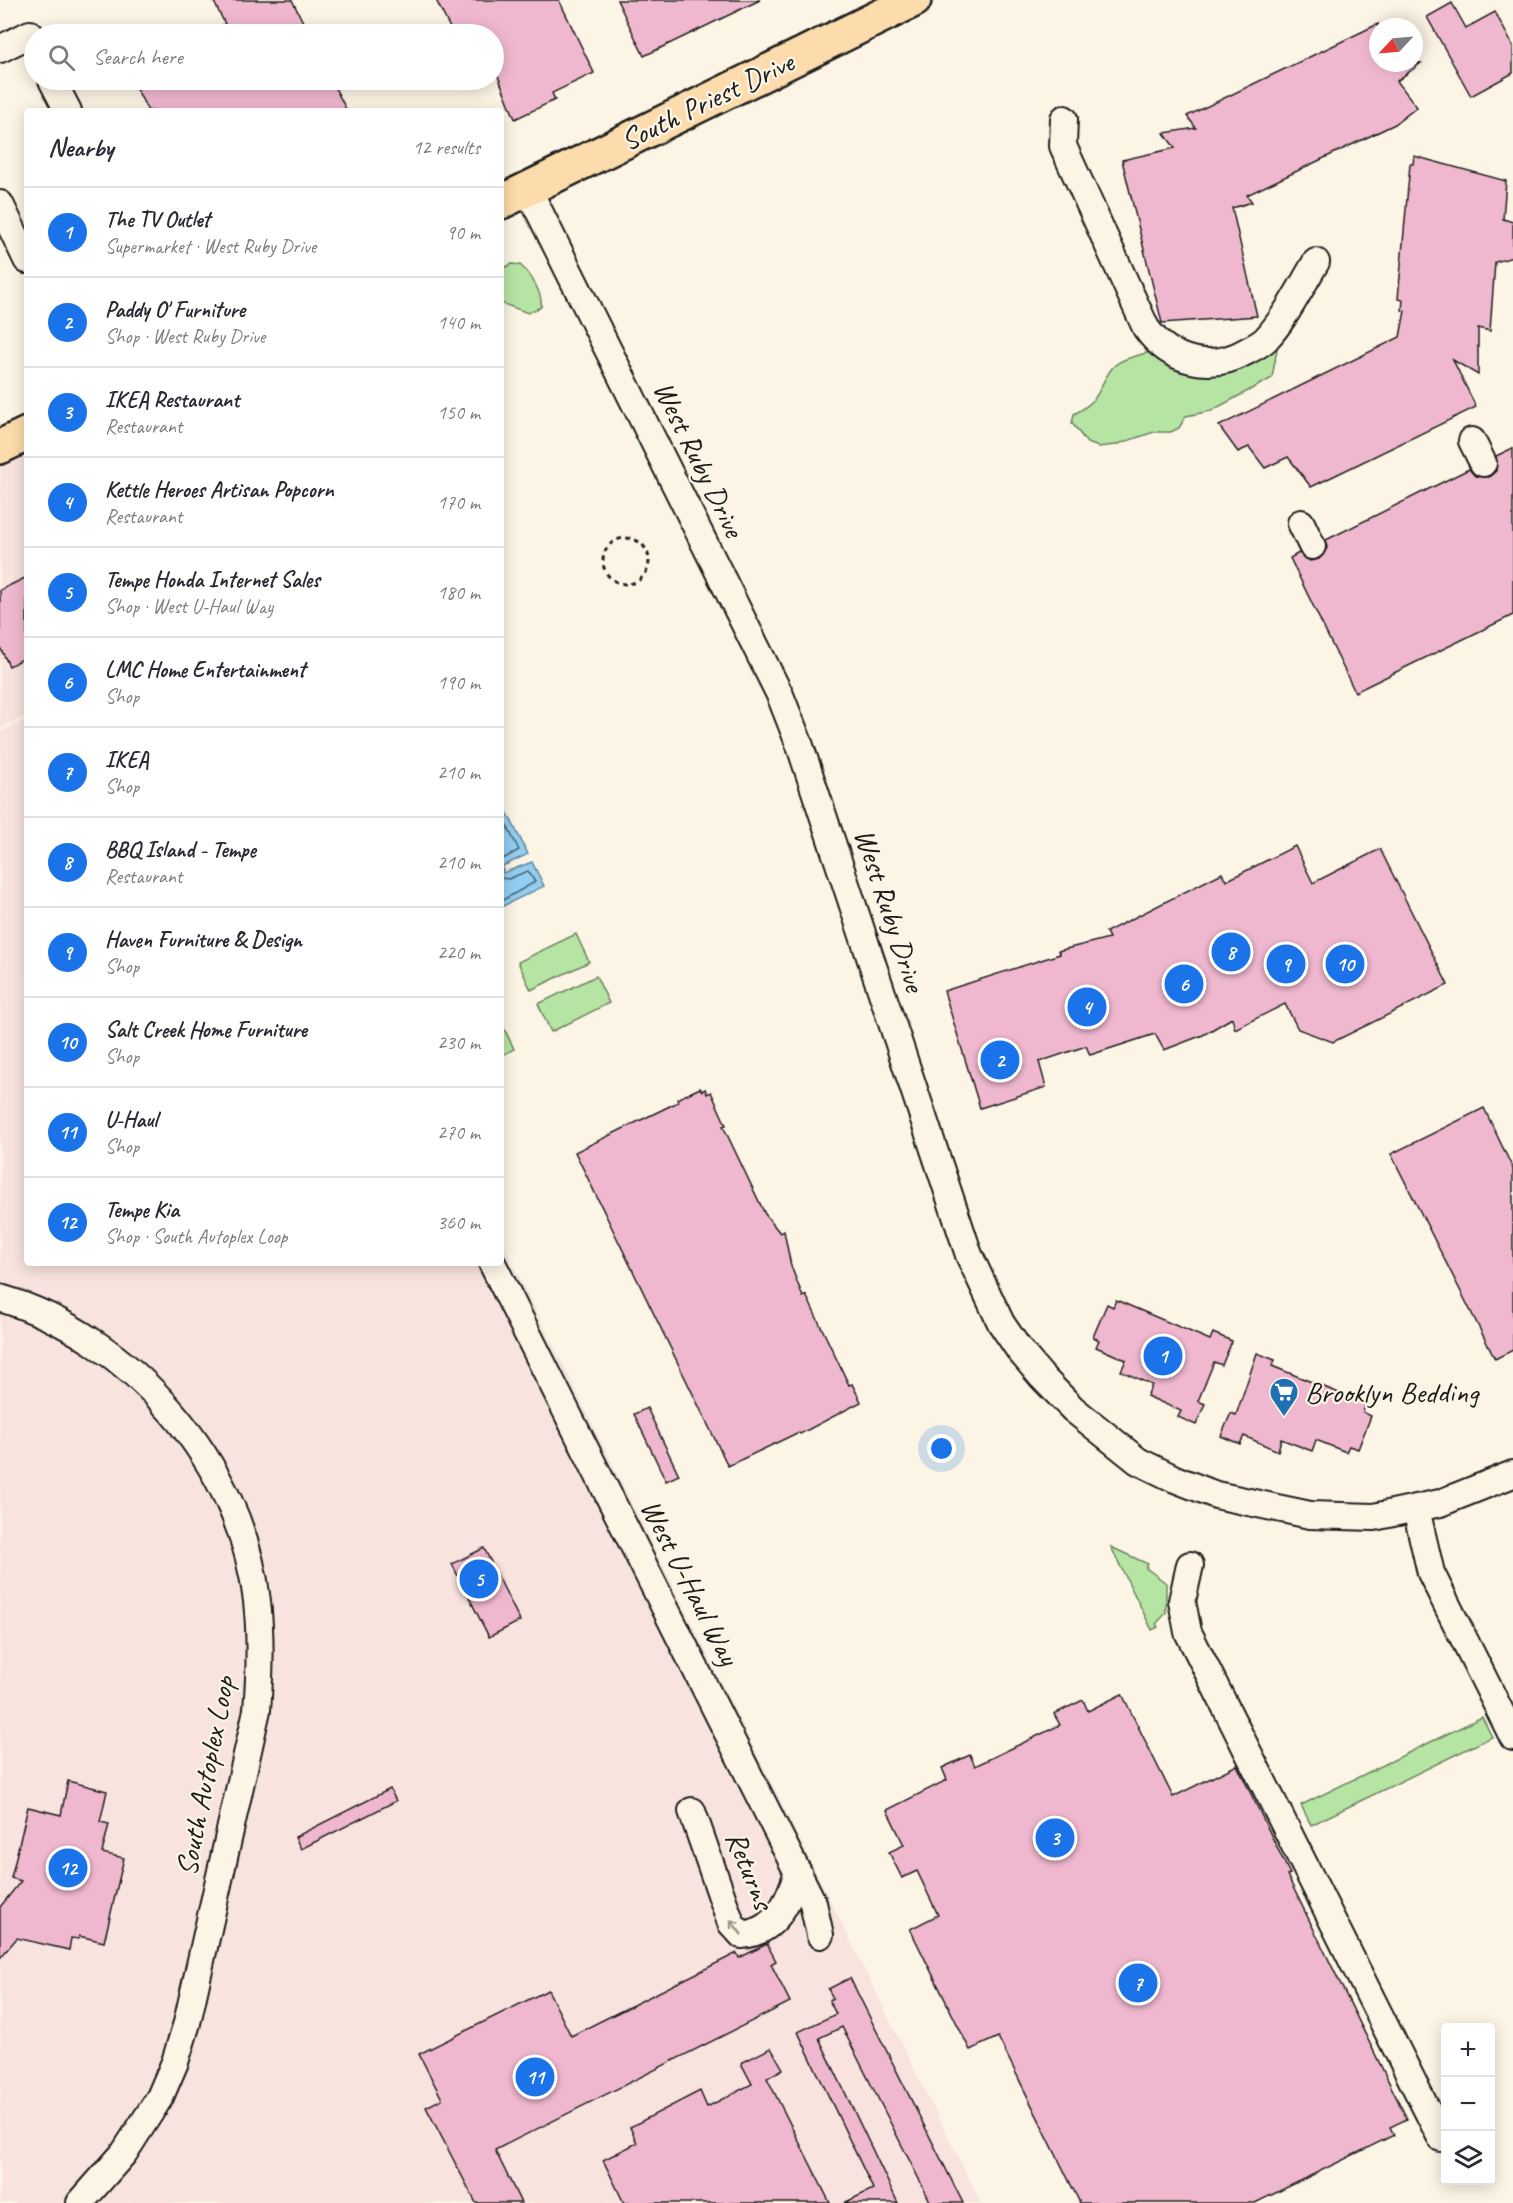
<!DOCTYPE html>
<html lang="en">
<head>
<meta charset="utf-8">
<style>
	body { margin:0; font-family:Caveat,sans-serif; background:#f2f2f3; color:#2b2b33 }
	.controls { position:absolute; right:18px; bottom:18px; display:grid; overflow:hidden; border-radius:6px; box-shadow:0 3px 15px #0003 }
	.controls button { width:54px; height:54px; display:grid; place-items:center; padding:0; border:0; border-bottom:2px solid #e1e1e2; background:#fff; color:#2b2b33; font:30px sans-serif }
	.compass { position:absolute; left:1369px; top:18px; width:54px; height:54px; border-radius:50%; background:#fff; box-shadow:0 3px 15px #0003; rotate:244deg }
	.you { position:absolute; left:942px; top:1449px; width:21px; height:21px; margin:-15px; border:4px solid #fff; border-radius:50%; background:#1a73e8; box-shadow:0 0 0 9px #1a73e833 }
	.badge { display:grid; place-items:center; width:39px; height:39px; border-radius:50%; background:#1a73e8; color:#fff; font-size:20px; font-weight:700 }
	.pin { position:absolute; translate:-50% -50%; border:3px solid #fff; box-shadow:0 2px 6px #0006 }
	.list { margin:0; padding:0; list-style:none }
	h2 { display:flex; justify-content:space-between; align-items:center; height:78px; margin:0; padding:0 24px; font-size:26px }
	h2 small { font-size:20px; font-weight:400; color:#7c7c81 }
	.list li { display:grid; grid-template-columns:39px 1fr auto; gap:18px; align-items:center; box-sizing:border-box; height:90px; padding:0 24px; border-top:2px solid #e1e1e2 }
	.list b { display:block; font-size:22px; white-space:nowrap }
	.list p { margin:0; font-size:20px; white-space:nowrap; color:#7c7c81 }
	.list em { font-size:20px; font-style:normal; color:#7c7c81 }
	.icon { flex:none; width:33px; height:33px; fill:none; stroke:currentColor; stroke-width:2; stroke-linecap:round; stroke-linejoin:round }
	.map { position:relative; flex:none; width:1513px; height:2203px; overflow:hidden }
	.search { position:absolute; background:#fff; box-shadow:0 3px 15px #0003; left:24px; top:24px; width:480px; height:66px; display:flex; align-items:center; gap:15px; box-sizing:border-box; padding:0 21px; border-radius:33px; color:#7c7c81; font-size:22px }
	.panel { position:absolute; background:#fff; box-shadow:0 3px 15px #0003; left:24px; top:108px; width:480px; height:1158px; border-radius:6px }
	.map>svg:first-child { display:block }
	.built { fill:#f8e3de }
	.green { fill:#b6e4a3; stroke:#698060; stroke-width:1.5 }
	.water { fill:#92cef2; stroke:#63879c; stroke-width:1.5 }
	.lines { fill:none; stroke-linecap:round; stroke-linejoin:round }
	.shore { stroke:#4b6372; stroke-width:1.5 }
	.building { fill:#f0b8cf; stroke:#1c1c1c; stroke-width:1.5 }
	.minor-casing { stroke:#1c1c1c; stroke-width:30 }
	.major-casing { stroke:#1c1c1c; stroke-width:38 }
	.path { stroke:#1c1c1c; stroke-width:3; stroke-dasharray:4.5 4.5; stroke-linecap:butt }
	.minor { stroke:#fcf5e5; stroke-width:26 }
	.major { stroke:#fcdcac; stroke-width:33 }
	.oneway { stroke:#97938b }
	.labels { text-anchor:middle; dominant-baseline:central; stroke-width:4.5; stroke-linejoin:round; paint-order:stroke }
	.street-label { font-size:30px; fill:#1c1c1c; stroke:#fcf5e5 }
	.poi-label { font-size:30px; fill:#1c1c1c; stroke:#fcf5e5; text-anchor:start }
</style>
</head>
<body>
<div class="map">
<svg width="1513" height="2203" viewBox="0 0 1513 2203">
	<rect width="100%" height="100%" fill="#fcf5e5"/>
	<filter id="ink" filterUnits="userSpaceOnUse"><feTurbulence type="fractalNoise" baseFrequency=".0167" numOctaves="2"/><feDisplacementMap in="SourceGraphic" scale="12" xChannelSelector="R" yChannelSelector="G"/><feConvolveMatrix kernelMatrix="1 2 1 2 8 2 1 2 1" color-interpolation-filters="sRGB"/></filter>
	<g filter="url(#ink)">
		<g class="built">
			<polygon points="27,434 27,715 0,729 0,447"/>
			<polygon points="27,719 27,1263 501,1263 501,1240 981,2203 0,2203 0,732"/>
		</g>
		<g class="green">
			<path d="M512 264 520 265C530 273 543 293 541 307L528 313 501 303V269Z"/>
			<path d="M1272 343 1277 349 1272 378 1211 411 1186 416 1179 428 1171 432H1154L1115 445 1099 447 1087 443 1072 423 1074 414C1105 397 1095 389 1113 367 1121 358 1142 355 1153 351L1178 366Z"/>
			<polygon points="576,934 589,962 531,990 518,962"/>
			<polygon points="596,976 609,1003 551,1032 538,1004"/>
			<polygon points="501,1022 514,1049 501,1056"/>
			<polygon points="1111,1547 1148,1564 1146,1568 1166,1583 1166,1613 1156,1624 1158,1627 1152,1630"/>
			<polygon points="1482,1717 1492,1737 1311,1825 1301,1805"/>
		</g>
		<polygon class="water" points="501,800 528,854 503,866 503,873 532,862 544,886 501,907"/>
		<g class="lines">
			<g class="shore">
				<polyline points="501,814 519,850 501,860"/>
				<polyline points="501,878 508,879 528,871 535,882 501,901"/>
			</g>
		</g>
		<g class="building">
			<polygon points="213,0 292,0 309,34 204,34 225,24"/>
			<polygon points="436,0 559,0 594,73 552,93 555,100 515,119 494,66 494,34 453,34"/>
			<polygon points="617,0 760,0 644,56"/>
			<polygon points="1452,3 1466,28 1495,12 1513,46 1513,73 1471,96 1427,17"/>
			<polygon points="1378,24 1378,63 1421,63 1397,81 1417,107 1395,124 1247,195 1252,202 1232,208 1257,316 1162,323 1122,160 1175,148 1164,133 1196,128 1187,116"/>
			<polygon points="132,80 331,80 347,111 148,111"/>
			<polygon points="1414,156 1506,181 1503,219 1513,222 1513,257 1495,262 1490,331 1478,328 1478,375 1453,360 1476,407 1311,487 1288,457 1265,468 1249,447 1238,452 1219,426 1400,337 1405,311 1402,310 1403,300 1398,299 1410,164 1413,164"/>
			<polygon points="1513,448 1513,615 1355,692 1290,558 1299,553 1310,561 1319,559 1327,548 1326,540 1469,469 1475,476 1489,477 1496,471 1496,456"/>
			<polygon points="27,577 27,657 9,666 0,647 0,590"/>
			<polygon points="1295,846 1313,883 1380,849 1448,985 1333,1042 1298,1029 1285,1004 1235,1029 1232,1018 1203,1035 1164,1050 1155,1034 1090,1055 1086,1046 1039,1062 1046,1087 980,1108 944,991 1060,954 1058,951 1109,938 1106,932 1222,873 1226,881"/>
			<polygon points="700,1088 702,1091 705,1089 707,1094 711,1092 726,1125 723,1126 765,1214 780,1233 784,1231 791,1266 803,1297 806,1295 849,1385 852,1384 861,1402 800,1434 799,1432 728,1466 575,1152 678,1102 677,1099"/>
			<polygon points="1484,1108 1513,1169 1513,1350 1495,1359 1391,1154"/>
			<polygon points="1116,1300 1210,1340 1213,1333 1232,1341 1222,1365 1214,1362 1198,1401 1205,1404 1196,1425 1178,1417 1181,1411 1147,1396 1152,1385 1121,1371 1126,1360 1096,1347 1099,1340 1093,1337 1107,1304 1113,1307"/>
			<polygon points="1257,1353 1275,1360 1272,1366 1366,1404 1363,1412 1371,1416 1358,1449 1349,1446 1346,1452 1316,1440 1312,1451 1281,1439 1278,1451 1244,1436 1240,1444 1221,1436 1231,1413 1236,1415"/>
			<polygon points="647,1408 679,1475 666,1481 634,1414"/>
			<polygon points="484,1548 520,1621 489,1637 452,1564"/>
			<polygon points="1122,1694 1173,1797 1237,1765 1290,1874 1287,1875 1407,2119 1390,2127 1394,2135 1255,2203 1080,2203 998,2037 970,2050 910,1929 938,1915 917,1871 902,1878 889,1852 904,1845 887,1810 947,1780 942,1768 970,1755 975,1766 1060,1725 1054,1714 1083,1700 1088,1711"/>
			<polygon points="68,1781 107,1791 100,1822 109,1824 102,1853 124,1858 104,1942 79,1936 79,1939 71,1938 69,1950 17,1938 0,1958 0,1907 21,1881 11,1878 28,1807 61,1815"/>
			<polygon points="390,1789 396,1801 301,1849 295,1837"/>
			<polygon points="767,1944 776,1961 771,1964 790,2002 495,2150 521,2203 476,2203 426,2107 442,2099 419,2054 548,1990 571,2036 737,1953 739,1958"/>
			<polygon points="850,1978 963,2203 931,2203 842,2027 819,2038 898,2203 844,2203 873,2189 798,2032 836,2014 829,2000 833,1998 828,1989"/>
			<polygon points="771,2048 783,2069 767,2078 830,2203 624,2203 603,2160 637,2143 630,2127 700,2091 707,2107 752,2084 741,2063"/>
		</g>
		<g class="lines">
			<g class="minor-casing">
				<g id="minor">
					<polyline points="0,49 30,34 34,43"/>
					<polyline points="52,80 68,111"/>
					<path d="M1064 119 1063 146 1146 328C1170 362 1211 372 1247 351 1253 348 1261 344 1266 339 1286 317 1301 287 1316 262"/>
					<polyline points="528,189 780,695 800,746 969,1255 1001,1323 1020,1351 1042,1377 1073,1409 1138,1461 1175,1479 1216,1495 1310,1515 1374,1517 1440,1503 1513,1474"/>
					<polyline points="0,204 27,260"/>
					<polyline points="1472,441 1483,463"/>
					<polyline points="1301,523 1312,546"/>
					<polyline points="492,1263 813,1903 820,1935"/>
					<path d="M0 1298C132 1337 241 1463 257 1601 261 1637 260 1674 257 1710L187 2023 175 2062 160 2097 124 2153 80 2203"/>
					<polyline points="1416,1509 1431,1573 1513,1737"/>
					<polyline points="1190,1565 1182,1601 1188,1632 1441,2138"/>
					<path d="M692 1811 731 1923 742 1935C776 1932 789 1901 798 1872"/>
				</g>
			</g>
			<g class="major-casing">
				<g id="major">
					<polyline points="501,202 914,0"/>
					<polyline points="0,447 27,434"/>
				</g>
			</g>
			<circle class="path" cx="626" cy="561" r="23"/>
			<use href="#minor" class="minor"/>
			<use href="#major" class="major"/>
		</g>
		<defs><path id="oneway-shaft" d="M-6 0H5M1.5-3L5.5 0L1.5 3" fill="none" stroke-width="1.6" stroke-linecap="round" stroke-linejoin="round" transform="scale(1.5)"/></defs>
		<use class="oneway" href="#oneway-shaft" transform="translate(736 1927) rotate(-127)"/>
	</g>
	<defs>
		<g id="supermarket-pin" transform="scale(1.5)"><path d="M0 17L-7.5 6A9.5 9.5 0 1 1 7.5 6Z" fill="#1f6fb2" stroke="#fcf5e5"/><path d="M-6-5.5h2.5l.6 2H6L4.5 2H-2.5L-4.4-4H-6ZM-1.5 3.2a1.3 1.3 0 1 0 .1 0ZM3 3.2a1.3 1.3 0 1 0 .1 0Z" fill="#fff"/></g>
	</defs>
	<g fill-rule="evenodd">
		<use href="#supermarket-pin" x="1284" y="1392"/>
	</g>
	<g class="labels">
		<g class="street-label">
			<text transform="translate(707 101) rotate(-26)">South Priest Drive</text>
			<text transform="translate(699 459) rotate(64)">West Ruby Drive</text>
			<text transform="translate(890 910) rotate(72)">West Ruby Drive</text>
			<text transform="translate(690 1582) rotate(63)">West U-Haul Way</text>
			<text transform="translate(205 1776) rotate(-79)">South Autoplex Loop</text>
			<text transform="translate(750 1870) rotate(68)">Returns</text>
		</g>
		<g class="poi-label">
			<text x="1305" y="1392">Brooklyn Bedding</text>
		</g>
	</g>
</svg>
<div class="controls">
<button>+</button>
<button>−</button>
<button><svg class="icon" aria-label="layers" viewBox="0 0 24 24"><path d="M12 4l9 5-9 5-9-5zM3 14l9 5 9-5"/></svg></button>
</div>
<svg class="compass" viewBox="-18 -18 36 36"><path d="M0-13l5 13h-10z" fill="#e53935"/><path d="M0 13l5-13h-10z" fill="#7c7c81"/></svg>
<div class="you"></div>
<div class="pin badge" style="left:1163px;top:1356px">1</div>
<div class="pin badge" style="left:1000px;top:1060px">2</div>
<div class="pin badge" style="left:1055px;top:1838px">3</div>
<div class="pin badge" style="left:1087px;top:1007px">4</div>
<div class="pin badge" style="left:479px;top:1579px">5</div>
<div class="pin badge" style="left:1184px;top:984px">6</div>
<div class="pin badge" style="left:1138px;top:1983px">7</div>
<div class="pin badge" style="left:1231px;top:952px">8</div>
<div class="pin badge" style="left:1286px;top:964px">9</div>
<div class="pin badge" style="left:1345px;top:964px">10</div>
<div class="pin badge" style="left:535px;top:2077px">11</div>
<div class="pin badge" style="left:68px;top:1868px">12</div>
<div class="search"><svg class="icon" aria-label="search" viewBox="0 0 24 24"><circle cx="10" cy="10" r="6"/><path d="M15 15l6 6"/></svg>Search here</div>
<section class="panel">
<h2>Nearby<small>12 results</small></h2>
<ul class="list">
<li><span class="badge">1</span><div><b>The TV Outlet</b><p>Supermarket · West Ruby Drive</p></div><em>90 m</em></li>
<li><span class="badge">2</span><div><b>Paddy O' Furniture</b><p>Shop · West Ruby Drive</p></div><em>140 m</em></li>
<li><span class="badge">3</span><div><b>IKEA Restaurant</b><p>Restaurant</p></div><em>150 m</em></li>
<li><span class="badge">4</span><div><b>Kettle Heroes Artisan Popcorn</b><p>Restaurant</p></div><em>170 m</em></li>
<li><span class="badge">5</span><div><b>Tempe Honda Internet Sales</b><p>Shop · West U-Haul Way</p></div><em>180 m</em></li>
<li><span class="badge">6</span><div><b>LMC Home Entertainment</b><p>Shop</p></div><em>190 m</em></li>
<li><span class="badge">7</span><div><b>IKEA</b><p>Shop</p></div><em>210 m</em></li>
<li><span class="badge">8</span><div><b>BBQ Island - Tempe</b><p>Restaurant</p></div><em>210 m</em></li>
<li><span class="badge">9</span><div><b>Haven Furniture &amp; Design</b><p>Shop</p></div><em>220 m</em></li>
<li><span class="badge">10</span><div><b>Salt Creek Home Furniture</b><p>Shop</p></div><em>230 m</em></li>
<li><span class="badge">11</span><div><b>U-Haul</b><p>Shop</p></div><em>270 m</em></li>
<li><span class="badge">12</span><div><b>Tempe Kia</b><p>Shop · South Autoplex Loop</p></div><em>360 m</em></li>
</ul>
</section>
</div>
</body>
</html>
